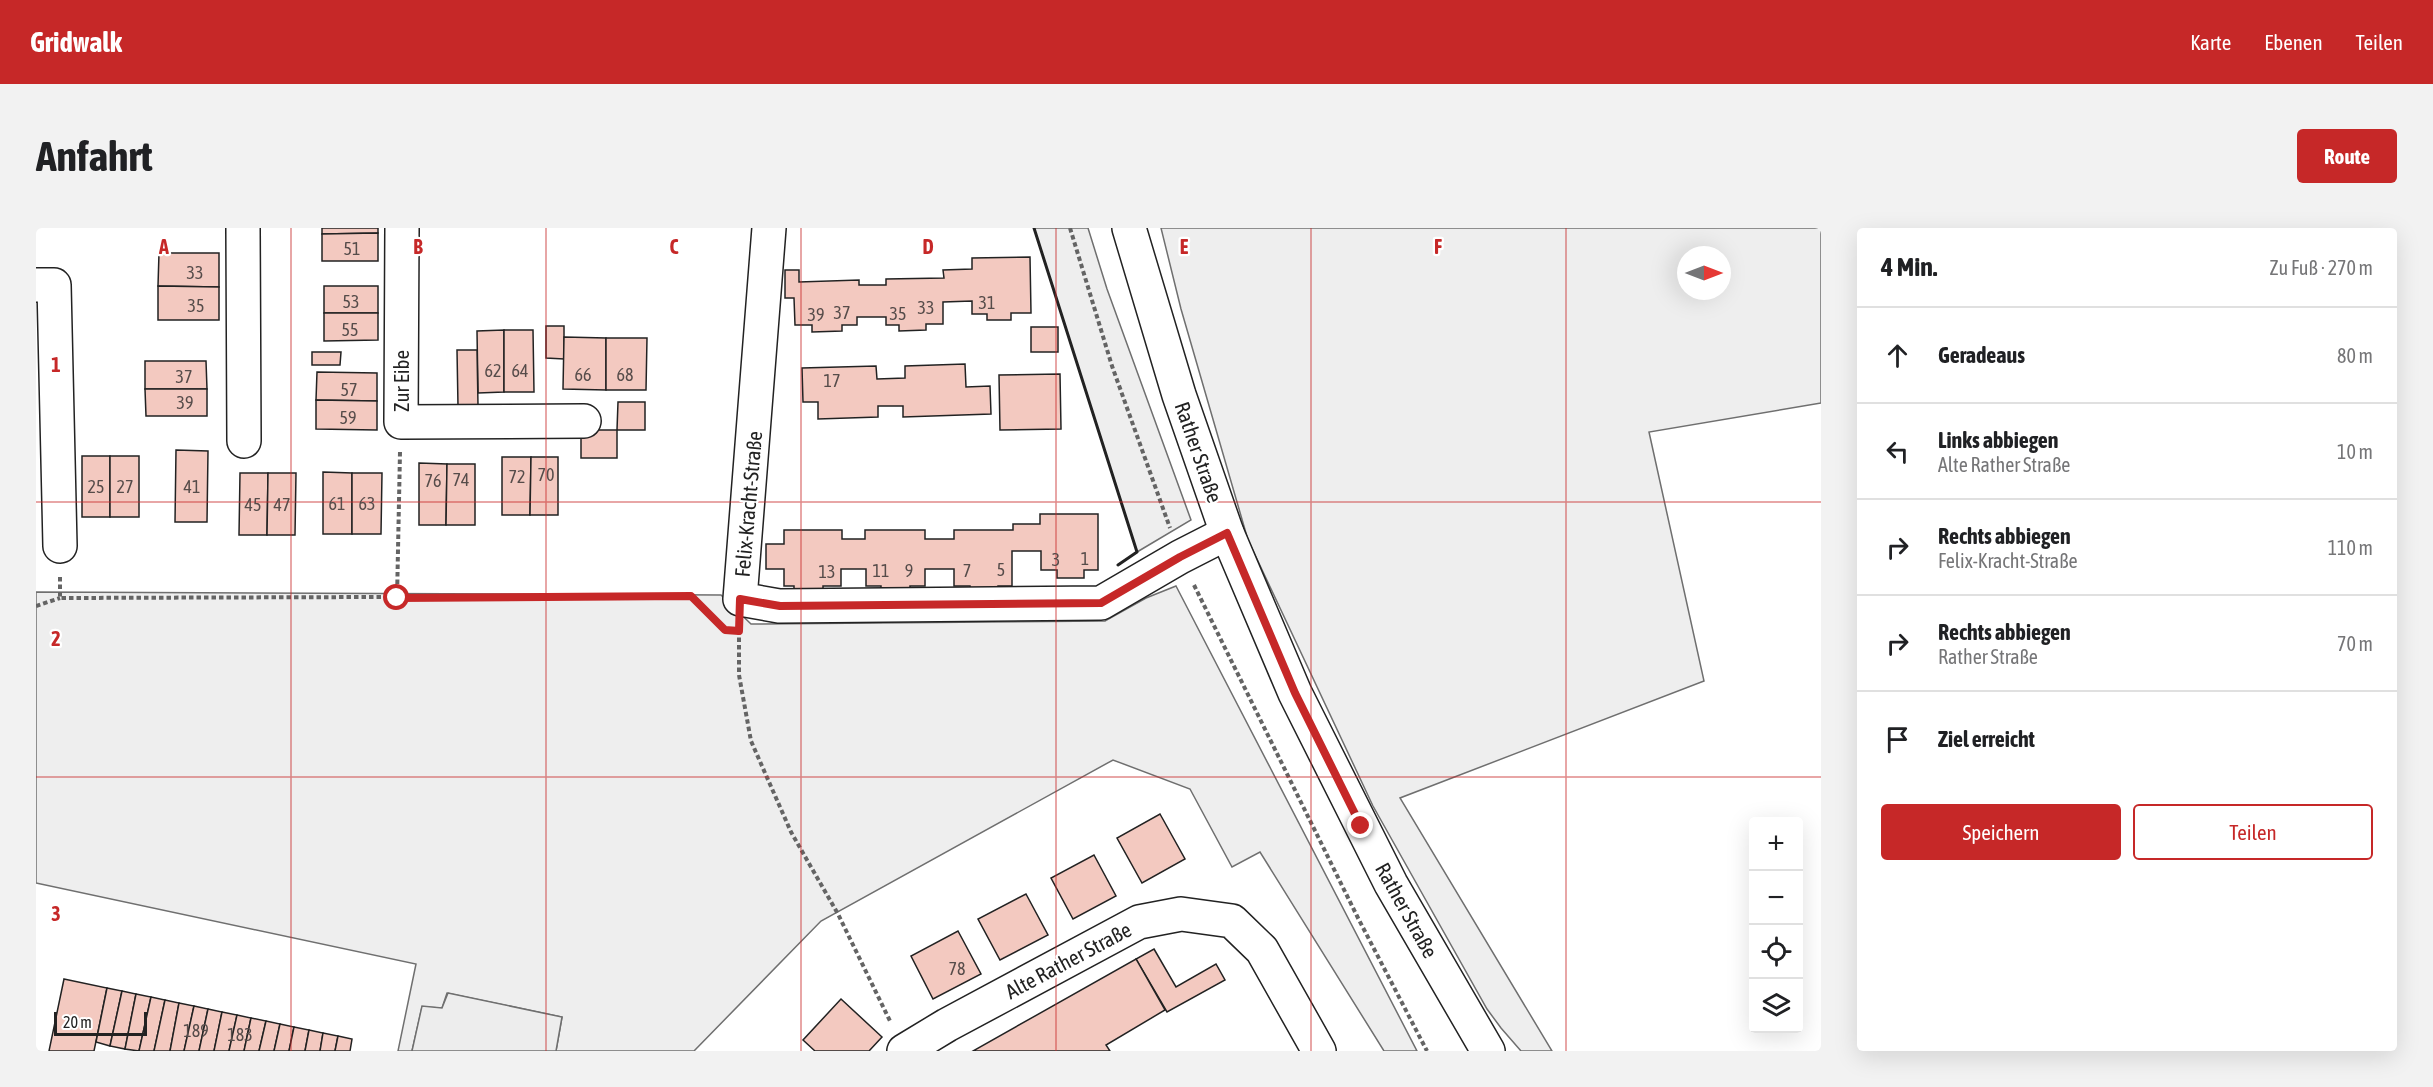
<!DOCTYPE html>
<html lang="de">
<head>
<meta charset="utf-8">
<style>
	body { margin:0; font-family:"Asap Condensed",sans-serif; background:#f2f2f2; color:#202124 }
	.controls { position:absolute; right:18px; bottom:18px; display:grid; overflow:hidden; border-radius:6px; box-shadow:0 6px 24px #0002 }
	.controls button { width:54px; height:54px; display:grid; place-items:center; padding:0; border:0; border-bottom:2px solid #e0e0e0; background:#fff; color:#202124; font:30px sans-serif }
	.compass { position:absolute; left:1641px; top:18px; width:54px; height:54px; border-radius:50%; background:#fff; box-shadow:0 6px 24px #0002; rotate:90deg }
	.scale { position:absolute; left:18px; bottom:15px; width:93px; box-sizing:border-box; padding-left:6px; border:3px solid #222; border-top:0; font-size:16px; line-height:21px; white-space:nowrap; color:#222; -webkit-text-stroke:4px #fff; paint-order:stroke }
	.stop { position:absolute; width:18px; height:18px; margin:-14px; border:4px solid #c62828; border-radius:50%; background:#fff }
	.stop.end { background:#c62828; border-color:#fff; box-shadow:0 2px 6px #0008 }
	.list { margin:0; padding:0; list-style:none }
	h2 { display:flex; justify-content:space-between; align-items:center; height:78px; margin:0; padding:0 24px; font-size:26px }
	h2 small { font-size:20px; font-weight:400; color:#757577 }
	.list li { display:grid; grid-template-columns:39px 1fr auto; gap:18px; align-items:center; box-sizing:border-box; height:96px; padding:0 24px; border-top:2px solid #e0e0e0 }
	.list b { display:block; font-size:22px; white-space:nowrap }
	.list p { margin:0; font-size:20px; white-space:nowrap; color:#757577 }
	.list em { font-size:20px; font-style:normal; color:#757577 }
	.actions { display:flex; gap:12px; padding:18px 24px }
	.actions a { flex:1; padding:14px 0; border:2px solid #c62828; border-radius:6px; text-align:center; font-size:21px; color:#c62828 }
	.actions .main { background:#c62828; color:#fff }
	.icon { flex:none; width:33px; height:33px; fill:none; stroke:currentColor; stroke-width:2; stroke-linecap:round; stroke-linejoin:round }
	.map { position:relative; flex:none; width:1785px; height:823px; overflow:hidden; border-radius:6px }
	header { display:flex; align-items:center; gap:36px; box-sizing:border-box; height:84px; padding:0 30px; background:#c62828; color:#fff }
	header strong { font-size:28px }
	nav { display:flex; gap:33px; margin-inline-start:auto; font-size:21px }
	.intro { display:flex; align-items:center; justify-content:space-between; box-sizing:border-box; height:144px; padding:0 36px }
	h1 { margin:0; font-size:42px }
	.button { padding:15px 27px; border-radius:6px; background:#c62828; color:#fff; font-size:21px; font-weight:700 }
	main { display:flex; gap:36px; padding:0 36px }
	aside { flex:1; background:#fff; border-radius:6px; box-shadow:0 6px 24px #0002 }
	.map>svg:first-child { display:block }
	.green { fill:#eee; stroke:#6f6f6f; stroke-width:1.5; fill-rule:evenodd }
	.parking { fill:#ededed; stroke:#6f6f6f; stroke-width:1.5 }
	.building { fill:#f3c9c0; stroke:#222; stroke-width:1.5 }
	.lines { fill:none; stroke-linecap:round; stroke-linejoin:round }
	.minor-casing { stroke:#222; stroke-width:36 }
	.major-casing { stroke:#222; stroke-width:36 }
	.path { stroke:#646464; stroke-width:4; stroke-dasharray:4.5 3; stroke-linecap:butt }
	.minor { stroke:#fff; stroke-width:33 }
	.major { stroke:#fff; stroke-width:33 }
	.wall { stroke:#222; stroke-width:3 }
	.route { stroke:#c62828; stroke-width:8 }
	.grid { fill:none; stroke:#c62828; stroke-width:1.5; stroke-opacity:0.55 }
	.labels { text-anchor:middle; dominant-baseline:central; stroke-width:4.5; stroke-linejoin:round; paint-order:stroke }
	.number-label { font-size:18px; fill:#564c4a }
	.street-label { font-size:21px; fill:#222; stroke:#fff }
	.grid-label { font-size:20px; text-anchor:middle; font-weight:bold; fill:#c62828; stroke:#fff; stroke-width:4.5; stroke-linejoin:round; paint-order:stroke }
</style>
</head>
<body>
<header>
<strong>Gridwalk</strong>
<nav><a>Karte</a><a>Ebenen</a><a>Teilen</a></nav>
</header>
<div class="intro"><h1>Anfahrt</h1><a class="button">Route</a></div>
<main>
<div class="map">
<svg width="1785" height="823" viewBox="0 0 1785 823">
	<rect width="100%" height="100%" fill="#fff"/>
	<g class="green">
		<polygon points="998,0 1052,0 1071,61 1155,292 1101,324"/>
		<path d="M1125 0H1785V175L1613 204 1668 453 1364 570 1516 823H1485L1465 800 1451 781 1337 578 1212 312 1145 81ZM1650 27H1686V63H1650Z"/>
		<polygon points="1140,358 1381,823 1348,823 1224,624 1196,639 1154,561 1077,532 785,693 658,823 520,823 526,789 411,765 406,780 386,779 376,823 362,823 380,736 0,655 0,364 685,367 715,396 1069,393 1110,370"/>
	</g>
	<polygon class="parking" points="412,765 526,789 520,823 376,823 386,778 406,780"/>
	<g class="building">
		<polygon points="286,0 342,0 342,5 286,6"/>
		<polygon points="342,5 342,33 286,33 286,6"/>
		<polygon points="123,25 183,25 183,59 122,58"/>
		<polygon points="994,29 995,85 975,85 975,92 951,92 951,86 936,86 936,73 907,74 907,96 890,96 890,102 863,103 863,97 850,97 850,89 821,89 821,97 806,97 806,103 776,104 776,97 759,97 758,70 749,70 749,42 763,42 763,54 823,52 823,57 850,57 850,51 908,50 907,42 936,41 936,30"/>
		<polygon points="122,58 183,59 183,92 122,92"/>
		<rect x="288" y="58" width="54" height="27"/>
		<polygon points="288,85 342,85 342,112 288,113"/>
		<polygon points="510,98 528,98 528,131 510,130"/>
		<rect x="995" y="99" width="27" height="25"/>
		<polygon points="468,102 468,164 442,165 441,103"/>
		<polygon points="468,102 497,102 498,164 468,164"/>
		<polygon points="528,109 570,110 570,162 527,161"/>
		<polygon points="570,110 611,110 610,162 570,162"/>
		<polygon points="421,122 441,122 442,177 422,178"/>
		<polygon points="276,124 305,124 304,137 276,137"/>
		<polygon points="109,133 170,133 171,161 109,161"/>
		<polygon points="929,136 930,159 954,158 955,186 867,189 867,178 842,178 842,189 782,191 782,174 767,174 766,140 840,138 841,151 869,150 869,138"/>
		<polygon points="281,144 341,145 341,173 280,172"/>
		<polygon points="1024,146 1025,201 964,202 963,147"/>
		<polygon points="109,161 171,161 171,188 110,188"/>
		<polygon points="280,172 341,173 341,202 280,201"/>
		<polygon points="582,174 609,174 609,202 581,202"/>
		<rect x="545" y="202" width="36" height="28"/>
		<polygon points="140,222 172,223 171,294 139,294"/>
		<rect x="46" y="228" width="28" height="61"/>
		<rect x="74" y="228" width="29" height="61"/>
		<polygon points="466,229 495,229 494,287 466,287"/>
		<polygon points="495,229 522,229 522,287 494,287"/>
		<polygon points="383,235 411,236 410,297 383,297"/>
		<polygon points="411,236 439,236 439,297 410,297"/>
		<polygon points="287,244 316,245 316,306 287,306"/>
		<polygon points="204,245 232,245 231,307 203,307"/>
		<polygon points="232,245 260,245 259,307 231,307"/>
		<polygon points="316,245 346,245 345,306 316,306"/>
		<polygon points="1004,286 1062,286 1062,342 1048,342 1048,350 1021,350 1021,342 1005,342 1005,323 976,323 976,358 962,358 962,364 934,364 934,358 918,358 918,341 889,341 889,358 874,358 874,366 845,366 845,358 830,358 830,341 805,341 805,358 787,358 787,366 758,366 758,358 748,358 748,341 730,341 730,316 748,316 748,302 806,302 806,311 829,311 829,302 889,302 889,311 918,311 918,302 977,302 977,296 1004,296"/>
		<polygon points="1124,586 1149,631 1106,655 1081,610"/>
		<polygon points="1058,627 1080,668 1037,691 1015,650"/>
		<polygon points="990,666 1012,707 964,732 942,691"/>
		<polygon points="922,703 945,746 897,771 875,728"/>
		<polygon points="1118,721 1140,759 1180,736 1189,752 1131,784 1100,731"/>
		<polygon points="1100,731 1129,782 1070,817 1074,823 937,823"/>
		<polygon points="28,751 71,760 58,823 13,823"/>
		<polygon points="71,760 86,763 74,818 60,814"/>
		<polygon points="86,763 100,766 89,821 74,818"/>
		<polygon points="100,766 115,769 103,823 89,821"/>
		<polygon points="115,769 129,772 118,823 103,823"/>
		<polygon points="805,771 846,809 833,823 779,823 767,812"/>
		<polygon points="129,772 143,775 134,823 118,823"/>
		<polygon points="143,775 158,778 148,823 134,823"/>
		<polygon points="158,778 172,781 163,823 148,823"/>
		<polygon points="172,781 186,784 178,823 163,823"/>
		<polygon points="186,784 201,787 193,823 178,823"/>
		<polygon points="201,787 215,790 208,823 193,823"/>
		<polygon points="215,790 230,793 223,823 208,823"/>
		<polygon points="230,793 244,796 238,823 223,823"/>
		<polygon points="244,796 258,799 253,823 238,823"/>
		<polygon points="258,799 273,802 269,823 253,823"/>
		<polygon points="273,802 287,805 284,823 269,823"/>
		<polygon points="287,805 302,808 299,823 284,823"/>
		<polygon points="302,808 316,811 314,823 299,823"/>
	</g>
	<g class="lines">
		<g class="minor-casing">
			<g id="minor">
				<polyline points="207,0 208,213"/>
				<polyline points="366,0 365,194 548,193"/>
				<polyline points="733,0 704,371 743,378 1065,375 1144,329 1191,305"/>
				<polyline points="0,57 18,57 24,318"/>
				<polyline points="868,823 911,797 1103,694 1145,686 1196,693 1226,722 1283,823"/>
			</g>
		</g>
		<g class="major-casing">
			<polyline id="major" points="1093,0 1143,167 1191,305 1259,465 1355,656 1452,823"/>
		</g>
		<g class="path">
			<polyline points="1034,0 1076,138 1134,300"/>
			<polyline points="24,349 24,370 655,368 677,390"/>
			<polyline points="1158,357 1322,690 1391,823"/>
			<polyline points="361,371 364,224"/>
			<polyline points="0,378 24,370"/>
			<polyline points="703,402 703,447 715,513 755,604 802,686 855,795"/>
		</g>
		<use href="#minor" class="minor"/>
		<use href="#major" class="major"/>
		<polyline class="wall" points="998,0 1101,324 1082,337"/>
	</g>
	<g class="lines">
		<polyline class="route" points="361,370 655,368 689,402 703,403 704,371 744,378 1065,375 1144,329 1191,305 1259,465 1325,598"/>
	</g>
	<path class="grid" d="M255 0V823M510 0V823M765 0V823M1020 0V823M1275 0V823M1530 0V823M0 274H1785M0 549H1785"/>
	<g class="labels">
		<g class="number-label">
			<text x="316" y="20">51</text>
			<text x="159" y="44">33</text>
			<text x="315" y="73">53</text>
			<text x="951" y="74">31</text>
			<text x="160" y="77">35</text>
			<text x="890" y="79">33</text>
			<text x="806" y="84">37</text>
			<text x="862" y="85">35</text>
			<text x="780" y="86">39</text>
			<text x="314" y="101">55</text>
			<text x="457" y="142">62</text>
			<text x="484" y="142">64</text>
			<text x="547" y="146">66</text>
			<text x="589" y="146">68</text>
			<text x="148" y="148">37</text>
			<text x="796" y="152">17</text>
			<text x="313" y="161">57</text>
			<text x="149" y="174">39</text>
			<text x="312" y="189">59</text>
			<text x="510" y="246">70</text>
			<text x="481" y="248">72</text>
			<text x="425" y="251">74</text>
			<text x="397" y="252">76</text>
			<text x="60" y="258">25</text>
			<text x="89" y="258">27</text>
			<text x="156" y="258">41</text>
			<text x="301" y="275">61</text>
			<text x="331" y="275">63</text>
			<text x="217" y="276">45</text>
			<text x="246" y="276">47</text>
			<text x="1049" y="330">1</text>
			<text x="1020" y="331">3</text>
			<text x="965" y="341">5</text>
			<text x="845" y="342">11</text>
			<text x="873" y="342">9</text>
			<text x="931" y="342">7</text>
			<text x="791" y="343">13</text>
			<text x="921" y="740">78</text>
			<text x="160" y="802">189</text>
			<text x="204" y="806">183</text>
		</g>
		<g class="street-label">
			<text transform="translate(365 153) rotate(-90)">Zur Eibe</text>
			<text transform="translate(1163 224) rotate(71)">Rather Straße</text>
			<text transform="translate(712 276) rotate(-85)">Felix-Kracht-Straße</text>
			<text transform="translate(1371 682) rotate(61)">Rather Straße</text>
			<text transform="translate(1032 732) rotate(-28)">Alte Rather Straße</text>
		</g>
	</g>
	<g class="grid-label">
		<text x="128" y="26">A</text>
		<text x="382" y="26">B</text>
		<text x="638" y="26">C</text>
		<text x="892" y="26">D</text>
		<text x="1148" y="26">E</text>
		<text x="1402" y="26">F</text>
		<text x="20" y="144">1</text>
		<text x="20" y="418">2</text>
		<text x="20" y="693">3</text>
	</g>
</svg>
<div class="controls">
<button>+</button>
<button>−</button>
<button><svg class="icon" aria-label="locate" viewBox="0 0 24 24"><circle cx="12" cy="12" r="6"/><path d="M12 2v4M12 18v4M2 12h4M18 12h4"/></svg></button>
<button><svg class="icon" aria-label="layers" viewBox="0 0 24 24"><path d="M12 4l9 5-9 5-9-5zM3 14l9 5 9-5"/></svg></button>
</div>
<svg class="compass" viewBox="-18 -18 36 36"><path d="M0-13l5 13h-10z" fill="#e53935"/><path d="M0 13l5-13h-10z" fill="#757577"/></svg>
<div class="scale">20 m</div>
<div class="stop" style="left:361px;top:370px"></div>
<div class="stop end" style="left:1325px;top:598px"></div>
</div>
<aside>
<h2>4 Min.<small>Zu Fuß · 270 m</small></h2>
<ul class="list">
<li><svg class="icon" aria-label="ahead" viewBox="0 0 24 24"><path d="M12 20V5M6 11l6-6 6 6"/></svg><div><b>Geradeaus</b></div><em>80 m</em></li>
<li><svg class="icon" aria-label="left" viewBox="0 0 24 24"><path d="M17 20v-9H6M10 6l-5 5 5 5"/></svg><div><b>Links abbiegen</b><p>Alte Rather Straße</p></div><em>10 m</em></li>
<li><svg class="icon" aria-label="right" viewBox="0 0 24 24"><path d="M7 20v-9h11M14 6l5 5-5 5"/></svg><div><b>Rechts abbiegen</b><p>Felix-Kracht-Straße</p></div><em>110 m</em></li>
<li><svg class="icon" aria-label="right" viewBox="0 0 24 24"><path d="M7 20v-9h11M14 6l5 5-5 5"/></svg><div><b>Rechts abbiegen</b><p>Rather Straße</p></div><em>70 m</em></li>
<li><svg class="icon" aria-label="arrive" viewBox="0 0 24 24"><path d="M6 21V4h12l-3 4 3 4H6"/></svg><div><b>Ziel erreicht</b></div></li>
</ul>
<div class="actions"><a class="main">Speichern</a><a>Teilen</a></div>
</aside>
</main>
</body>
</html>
